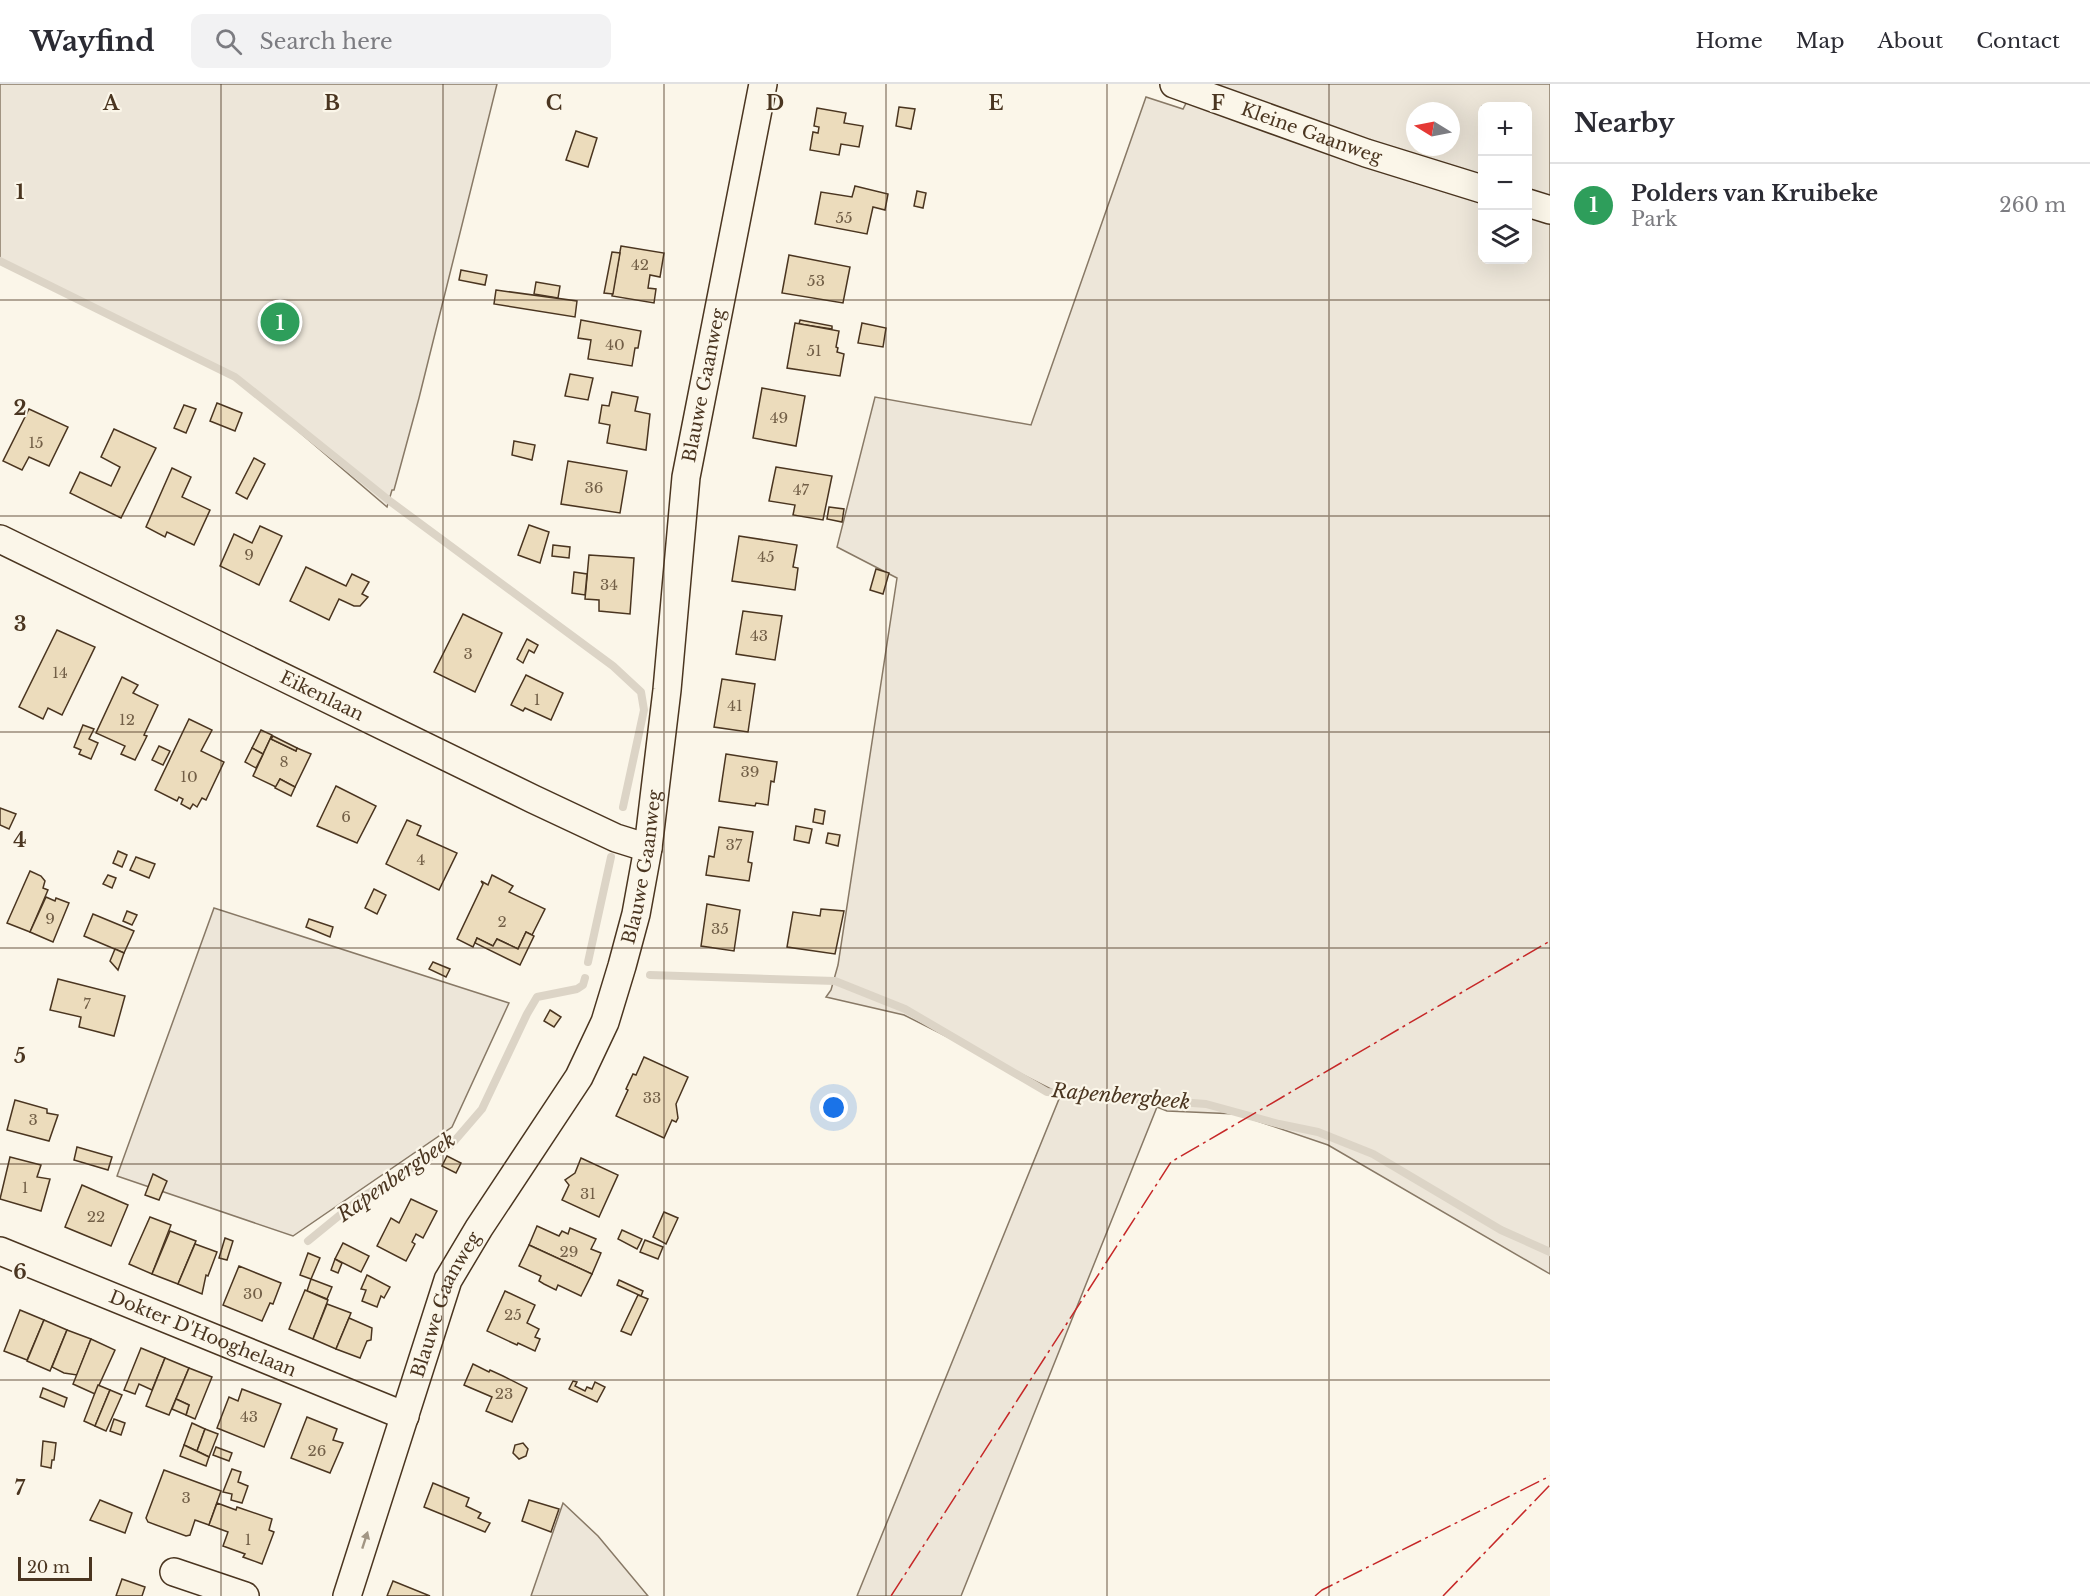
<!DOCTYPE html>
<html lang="en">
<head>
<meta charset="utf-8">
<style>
	body { margin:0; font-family:"Libre Baskerville",serif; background:#f2f2f3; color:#2b2b33 }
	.controls { position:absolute; right:18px; top:18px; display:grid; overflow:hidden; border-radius:12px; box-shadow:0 6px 24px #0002 }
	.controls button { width:54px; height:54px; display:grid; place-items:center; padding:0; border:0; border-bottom:2px solid #e1e1e2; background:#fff; color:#2b2b33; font:30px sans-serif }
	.compass { position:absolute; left:1406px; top:18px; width:54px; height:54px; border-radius:50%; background:#fff; box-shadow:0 6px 24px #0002; rotate:280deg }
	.scale { position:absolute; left:18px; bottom:15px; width:74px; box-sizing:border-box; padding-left:6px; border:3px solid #4a3520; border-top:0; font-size:16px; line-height:21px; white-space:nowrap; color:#4a3520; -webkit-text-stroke:4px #fbf6e9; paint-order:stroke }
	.you { position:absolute; left:834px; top:1024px; width:21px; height:21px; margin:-15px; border:4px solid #fff; border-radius:50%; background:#1a73e8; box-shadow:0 0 0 9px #1a73e833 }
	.badge { display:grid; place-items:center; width:39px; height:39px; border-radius:50%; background:#0f766e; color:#fff; font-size:20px; font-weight:700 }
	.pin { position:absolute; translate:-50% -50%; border:3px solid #fff; box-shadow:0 2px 6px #0006 }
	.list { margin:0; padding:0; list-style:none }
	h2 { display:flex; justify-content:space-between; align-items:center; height:78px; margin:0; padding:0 24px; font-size:26px }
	h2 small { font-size:20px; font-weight:400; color:#7c7c81 }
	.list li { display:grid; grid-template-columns:39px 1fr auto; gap:18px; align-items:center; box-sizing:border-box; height:84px; padding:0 24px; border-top:2px solid #e1e1e2 }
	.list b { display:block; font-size:22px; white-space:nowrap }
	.list p { margin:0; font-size:20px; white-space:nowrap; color:#7c7c81 }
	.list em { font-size:20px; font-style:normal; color:#7c7c81 }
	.icon { flex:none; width:33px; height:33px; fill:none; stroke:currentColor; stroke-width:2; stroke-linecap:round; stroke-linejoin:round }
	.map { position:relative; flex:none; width:1550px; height:1512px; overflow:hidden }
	header { display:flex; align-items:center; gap:36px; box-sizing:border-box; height:84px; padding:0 30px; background:#fff; border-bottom:2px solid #e1e1e2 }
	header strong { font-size:28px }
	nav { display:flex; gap:33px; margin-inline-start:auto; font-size:21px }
	.search { width:420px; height:54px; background:#f2f2f3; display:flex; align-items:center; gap:15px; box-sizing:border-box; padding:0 21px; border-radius:12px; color:#7c7c81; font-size:22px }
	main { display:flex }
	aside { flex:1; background:#fff }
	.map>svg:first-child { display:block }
	.green { fill:#ede6d9; stroke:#887966; stroke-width:1.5; fill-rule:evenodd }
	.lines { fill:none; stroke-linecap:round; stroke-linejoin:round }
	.stream { stroke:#dcd4c6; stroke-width:8 }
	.building { fill:#ecdcbc; stroke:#4a3520; stroke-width:1.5 }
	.minor-casing { stroke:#4a3520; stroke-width:30 }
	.minor { stroke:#fbf6e9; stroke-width:27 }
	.power { stroke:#c62828; stroke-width:1.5; stroke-dasharray:21 4.5 3 4.5; stroke-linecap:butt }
	.oneway { fill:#a29684 }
	.grid { fill:none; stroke:#4a3520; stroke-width:1.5; stroke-opacity:0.55 }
	.labels { text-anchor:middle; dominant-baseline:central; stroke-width:4.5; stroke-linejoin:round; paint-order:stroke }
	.number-label { font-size:15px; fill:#725f47 }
	.street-label { font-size:18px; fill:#4a3520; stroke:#fbf6e9 }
	.water-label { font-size:20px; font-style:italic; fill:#4a3520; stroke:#fbf6e9 }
	.grid-label { font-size:20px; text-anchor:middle; font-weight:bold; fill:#4a3520; stroke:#fbf6e9; stroke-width:4.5; stroke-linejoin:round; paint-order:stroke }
</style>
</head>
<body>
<header>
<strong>Wayfind</strong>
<div class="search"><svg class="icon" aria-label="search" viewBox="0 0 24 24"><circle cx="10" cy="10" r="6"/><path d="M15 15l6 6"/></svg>Search here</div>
<nav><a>Home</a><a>Map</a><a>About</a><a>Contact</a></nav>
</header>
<main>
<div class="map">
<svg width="1550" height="1512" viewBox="0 0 1550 1512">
	<rect width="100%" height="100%" fill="#fbf6e9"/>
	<g class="green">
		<polygon points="0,0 497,0 419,314 394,406 392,406 387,423 235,293 0,177"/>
		<path d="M1196 0H1550V1190L1328 1061 1237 1030 1167 1027 1157 1023 961 1512H857L1061 1010 904 931 826 913 831 906 838 881 897 494 837 463 875 313 1031 341 1146 13 1183 25ZM1482 22H1528V176H1482ZM1415 27H1451V63H1415Z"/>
		<polygon points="214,824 509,919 452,1043 293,1152 117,1092"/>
		<polygon points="563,1419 598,1452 648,1512 531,1512"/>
	</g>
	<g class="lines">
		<g class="stream">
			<polyline points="0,177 235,293 391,418 613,582 641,608 644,626 623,723"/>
			<polyline points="588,878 611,773"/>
			<polyline points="650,891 835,897 905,925 1047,1008 1206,1020 1279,1040 1318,1048 1373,1070 1501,1146 1550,1168"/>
			<polyline points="308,1157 362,1113 451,1061 482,1025 527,930 537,913 577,905 583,901 585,894"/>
		</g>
	</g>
	<g class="building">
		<polygon points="899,23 915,25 911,45 896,42"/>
		<polygon points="817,24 846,29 844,39 863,42 859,63 841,60 839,71 810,66 813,48 818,49 819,43 814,42"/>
		<polygon points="576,47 597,54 588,83 566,76"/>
		<polygon points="855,102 888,110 885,126 873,123 867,150 815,140 821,108 852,113"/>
		<polygon points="917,107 926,109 923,124 914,122"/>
		<polygon points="621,162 664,169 660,193 650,191 648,204 656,205 654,219 612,212"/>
		<polygon points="612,168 620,169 613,210 604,209"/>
		<polygon points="789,171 850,183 843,219 782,209"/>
		<polygon points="461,186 487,191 485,201 459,196"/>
		<polygon points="536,198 560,202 558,214 534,210"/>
		<polygon points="496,206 577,217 575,233 494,220"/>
		<polygon points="581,236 641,247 638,264 635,264 632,282 588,275 591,256 578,254"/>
		<polygon points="800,236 832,242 832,245 799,240"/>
		<polygon points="795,239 839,247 836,263 838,264 837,268 844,270 840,292 787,284"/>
		<polygon points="862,239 886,244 883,263 858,259"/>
		<polygon points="570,290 593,294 588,316 565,312"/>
		<polygon points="762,304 805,312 796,362 753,354"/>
		<polygon points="612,308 638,313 635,327 650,330 646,366 607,359 610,341 599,339 602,321 609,322"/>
		<polygon points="217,319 242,329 235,347 210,337"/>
		<polygon points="184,321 196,325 186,349 174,344"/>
		<polygon points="29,325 68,343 49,382 29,373 22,386 3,377"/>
		<polygon points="114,345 156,364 121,434 70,409 80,388 111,402 120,383 101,373"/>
		<polygon points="514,357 535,361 532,376 512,371"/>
		<polygon points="254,374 265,380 247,415 236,409"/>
		<polygon points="568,377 627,387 620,429 561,420"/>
		<polygon points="776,383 832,392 823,436 793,431 795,421 769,417"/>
		<polygon points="172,384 191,393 182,413 210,426 194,461 167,448 165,453 146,443"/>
		<polygon points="829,423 844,425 842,438 827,435"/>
		<polygon points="529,441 549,448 540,479 518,471"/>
		<polygon points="260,442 282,452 259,501 220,482 234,450 252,459"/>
		<polygon points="739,452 797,461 793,483 798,484 795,506 732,497"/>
		<polygon points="553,461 570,463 569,474 552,472"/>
		<polygon points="589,471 634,474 630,530 599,527 599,516 585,515"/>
		<polygon points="306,483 346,502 352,490 369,498 362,510 368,513 360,522 354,522 339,515 329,536 290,517"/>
		<polygon points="876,485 889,489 883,510 870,506"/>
		<polygon points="574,488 587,490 585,511 572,509"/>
		<polygon points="743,527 782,532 775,576 736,570"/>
		<polygon points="463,530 502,549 475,608 434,588"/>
		<polygon points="57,546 95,563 62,631 48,624 43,635 19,623"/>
		<polygon points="527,555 538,561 534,569 529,566 523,579 517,575"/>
		<polygon points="526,591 563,609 551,636 525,624 523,627 511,621"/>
		<polygon points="122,593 138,601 133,609 158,621 144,651 147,652 135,676 121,670 125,662 96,649"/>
		<polygon points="722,595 755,600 748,648 714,643"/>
		<polygon points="189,635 212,646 201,667 224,678 206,716 202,714 197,723 193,720 190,725 181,720 183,715 179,713 177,717 155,706"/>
		<polygon points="83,641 94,645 89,655 98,659 91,675 79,670 81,666 74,663"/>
		<polygon points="261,646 272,651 263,670 252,664"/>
		<polygon points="272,651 271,655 296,667 297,664 311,670 295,703 280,695 276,703 253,692"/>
		<polygon points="273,652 297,664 296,667 271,655"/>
		<polygon points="159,662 170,667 163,681 152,676"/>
		<polygon points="252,664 263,670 256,684 245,678"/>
		<polygon points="726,670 777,678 774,698 771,697 768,721 756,719 755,722 719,717"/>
		<polygon points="280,695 295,703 291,712 275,704"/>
		<polygon points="336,702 376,722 357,759 317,742"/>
		<polygon points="0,724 16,730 9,745 0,741"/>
		<polygon points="815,725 825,727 823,740 813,738"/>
		<polygon points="407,736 421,742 417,751 457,769 439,806 386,780"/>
		<polygon points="796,742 812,745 809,759 794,756"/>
		<polygon points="719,743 753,748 748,778 752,779 749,797 706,791 709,772 714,773"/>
		<polygon points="828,749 840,751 838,762 826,759"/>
		<polygon points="118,767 127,771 122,783 113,779"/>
		<polygon points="136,773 155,780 149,794 130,786"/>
		<polygon points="30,787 41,792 45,797 43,804 48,806 30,848 7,839"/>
		<polygon points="108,791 116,794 112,804 103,800"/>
		<polygon points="492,791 513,802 509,808 545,825 532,851 526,848 518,865 497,855 493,862 477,854 473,863 457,855 483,800 481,797 488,801"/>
		<polygon points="374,805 386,811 377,830 365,824"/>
		<polygon points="46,813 55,817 56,814 69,819 53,858 30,848"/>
		<polygon points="707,820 740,826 734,867 701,862"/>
		<polygon points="821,825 844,827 835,870 787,863 793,828 820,832"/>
		<polygon points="127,827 137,831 132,841 123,837"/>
		<polygon points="93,830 134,847 124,869 84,852"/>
		<polygon points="309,835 333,843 330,853 306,843"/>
		<polygon points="526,848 534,852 520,881 475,859 477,854 493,862 497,855 518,865"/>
		<polygon points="115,865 124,869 118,886 110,877"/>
		<polygon points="433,878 450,885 446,893 429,885"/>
		<polygon points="58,895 125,912 114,952 79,943 81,933 50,926"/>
		<polygon points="550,926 561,933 554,943 544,937"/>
		<polygon points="644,973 688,993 676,1020 678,1034 676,1038 672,1036 664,1054 616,1032 628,1006 626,1005 633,990 636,991"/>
		<polygon points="15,1016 47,1025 47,1029 58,1031 49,1057 7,1046"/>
		<polygon points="77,1063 112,1073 108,1086 74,1076"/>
		<polygon points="447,1072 461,1079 456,1089 442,1082"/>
		<polygon points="10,1073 41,1081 37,1093 50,1095 41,1127 0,1115"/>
		<polygon points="581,1074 618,1091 599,1133 562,1116 569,1101 565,1096 575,1089"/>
		<polygon points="153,1090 167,1097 159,1116 145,1111"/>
		<polygon points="82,1101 128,1121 111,1162 65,1143"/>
		<polygon points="411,1115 437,1127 423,1154 416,1150 412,1158 415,1160 406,1177 377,1162 391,1134 399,1139"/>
		<polygon points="664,1128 678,1134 666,1160 653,1153"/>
		<polygon points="150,1133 171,1141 152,1190 129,1180"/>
		<polygon points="537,1142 559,1152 562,1147 568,1150 570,1144 596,1155 591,1165 601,1169 592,1190 529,1161"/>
		<polygon points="622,1146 642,1155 637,1165 618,1155"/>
		<polygon points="170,1147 196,1157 178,1200 152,1190"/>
		<polygon points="225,1154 233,1157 227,1176 219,1174"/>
		<polygon points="645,1156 663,1163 658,1175 640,1168"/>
		<polygon points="343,1159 369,1172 361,1188 335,1175"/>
		<polygon points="195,1160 217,1168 208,1192 206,1191 202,1210 178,1200"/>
		<polygon points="529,1161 592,1190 581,1212 558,1201 556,1206 544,1200 539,1197 541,1192 519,1182"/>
		<polygon points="308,1169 320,1174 311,1195 300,1191"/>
		<polygon points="335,1175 342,1179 338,1189 331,1186"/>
		<polygon points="239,1182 281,1199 273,1220 270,1219 262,1237 223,1221"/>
		<polygon points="367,1191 390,1203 384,1214 381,1212 377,1223 362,1217 366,1206 361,1205"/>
		<polygon points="311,1195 332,1203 327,1215 307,1207"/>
		<polygon points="619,1196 643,1207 641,1212 617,1201"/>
		<polygon points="305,1206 328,1216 313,1255 289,1245"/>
		<polygon points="505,1207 535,1221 527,1239 539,1245 535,1253 540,1255 535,1267 518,1259 517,1261 487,1247"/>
		<polygon points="638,1211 648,1215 631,1251 621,1247"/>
		<polygon points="327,1220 351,1229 336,1265 313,1255"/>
		<polygon points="20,1226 44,1236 27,1276 4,1267"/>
		<polygon points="349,1234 372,1244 371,1256 367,1257 360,1274 336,1265"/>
		<polygon points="44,1236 67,1246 50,1287 27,1277"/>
		<polygon points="67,1246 91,1255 77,1291 64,1289 52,1283"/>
		<polygon points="91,1255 115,1266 95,1310 73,1300"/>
		<polygon points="141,1264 165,1274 152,1306 139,1300 135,1310 124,1306"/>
		<polygon points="165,1274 189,1284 169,1331 146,1322"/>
		<polygon points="473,1280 489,1288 490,1286 503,1292 527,1304 512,1338 486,1327 492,1313 464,1301"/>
		<polygon points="189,1284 212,1293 195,1335 186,1331 189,1321 176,1315"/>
		<polygon points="573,1297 577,1298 575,1302 585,1307 587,1303 592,1305 595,1298 605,1303 597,1318 569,1305"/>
		<polygon points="98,1301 110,1306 95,1342 84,1337"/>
		<polygon points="43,1304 67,1314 64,1323 40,1313"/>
		<polygon points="242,1305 281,1320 264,1363 217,1344 229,1313 238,1317"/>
		<polygon points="110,1306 122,1311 106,1347 95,1342"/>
		<polygon points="176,1315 189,1321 186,1331 172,1325"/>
		<polygon points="307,1333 337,1345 333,1356 343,1359 330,1389 291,1374"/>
		<polygon points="114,1335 125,1339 121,1351 110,1347"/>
		<polygon points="192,1339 205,1345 197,1367 184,1361"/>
		<polygon points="205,1345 218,1350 209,1373 197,1367"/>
		<polygon points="43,1357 56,1359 54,1376 52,1376 51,1384 41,1382"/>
		<polygon points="523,1359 528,1365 526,1372 519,1375 513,1369 515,1361"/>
		<polygon points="184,1361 209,1373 206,1382 180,1372"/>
		<polygon points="216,1363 232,1369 229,1377 213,1371"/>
		<polygon points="232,1385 241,1388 238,1398 248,1402 242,1419 231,1416 232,1410 223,1408"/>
		<polygon points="164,1386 221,1407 209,1441 195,1436 190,1451 186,1452 148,1438 146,1434"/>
		<polygon points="433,1399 469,1414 466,1422 481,1429 478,1434 490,1439 485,1448 424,1423"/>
		<polygon points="100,1416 132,1429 125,1449 90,1436"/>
		<polygon points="529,1416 559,1425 551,1448 522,1437"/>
		<polygon points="217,1419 236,1426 237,1423 272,1435 269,1446 274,1448 262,1480 243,1473 245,1470 223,1462 228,1448 209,1441"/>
		<polygon points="122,1495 145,1503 142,1512 116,1512"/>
		<polygon points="393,1497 430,1512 387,1512"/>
	</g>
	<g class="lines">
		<g class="minor-casing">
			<g id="minor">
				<path id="s1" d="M1174 0 1366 69 1482 105"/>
				<polyline points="1528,119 1550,126"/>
				<path id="s2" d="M0 455 533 715 616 754 648 764"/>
				<path id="s3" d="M0 1167 405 1332"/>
				<polyline points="174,1488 245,1512"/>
				<path id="s4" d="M347 1512 448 1196 479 1144 579 993 605 938 622 882 636 830 648 764 667 606 686 393 763 0"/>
			</g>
		</g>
		<use href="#minor" class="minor"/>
		<g class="power">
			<polyline points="891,1512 1171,1078 1550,857"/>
			<polyline points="1315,1512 1322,1506 1550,1392"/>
			<polyline points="1443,1512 1550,1401"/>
		</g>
	</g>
	<defs><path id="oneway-solid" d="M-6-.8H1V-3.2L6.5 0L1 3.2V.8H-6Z" transform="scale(1.5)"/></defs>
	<use class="oneway" href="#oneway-solid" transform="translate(365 1456) rotate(-72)"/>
	<path class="grid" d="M221 0V1512M443 0V1512M664 0V1512M886 0V1512M1107 0V1512M1329 0V1512M0 216H1550M0 432H1550M0 648H1550M0 864H1550M0 1080H1550M0 1296H1550"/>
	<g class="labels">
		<g class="number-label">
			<text x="844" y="133">55</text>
			<text x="640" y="180">42</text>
			<text x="816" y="196">53</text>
			<text x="615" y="260">40</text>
			<text x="814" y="266">51</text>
			<text x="779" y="333">49</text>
			<text x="36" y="358">15</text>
			<text x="594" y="403">36</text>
			<text x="801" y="405">47</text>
			<text x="249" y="470">9</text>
			<text x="766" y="472">45</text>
			<text x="609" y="500">34</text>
			<text x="759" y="551">43</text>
			<text x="468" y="569">3</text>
			<text x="60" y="588">14</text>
			<text x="537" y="615">1</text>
			<text x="735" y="621">41</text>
			<text x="127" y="635">12</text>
			<text x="284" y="677">8</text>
			<text x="750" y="687">39</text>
			<text x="189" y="692">10</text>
			<text x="346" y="732">6</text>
			<text x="734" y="760">37</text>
			<text x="421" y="775">4</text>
			<text x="50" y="834">9</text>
			<text x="502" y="837">2</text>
			<text x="720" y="844">35</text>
			<text x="87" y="919">7</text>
			<text x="652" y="1013">33</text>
			<text x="33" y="1035">3</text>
			<text x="25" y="1103">1</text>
			<text x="588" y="1109">31</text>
			<text x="96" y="1132">22</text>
			<text x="569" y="1167">29</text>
			<text x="253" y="1209">30</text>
			<text x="513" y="1230">25</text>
			<text x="504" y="1309">23</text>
			<text x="249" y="1332">43</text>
			<text x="317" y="1366">26</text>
			<text x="186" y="1413">3</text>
			<text x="248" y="1455">1</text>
		</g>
		<g class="street-label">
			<text stroke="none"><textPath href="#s1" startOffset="146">Kleine Gaanweg</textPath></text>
			<text stroke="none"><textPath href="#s4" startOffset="1280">Blauwe Gaanweg</textPath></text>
			<text stroke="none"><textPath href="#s2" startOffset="358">Eikenlaan</textPath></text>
			<text stroke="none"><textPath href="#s4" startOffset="794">Blauwe Gaanweg</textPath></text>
			<text stroke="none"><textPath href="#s4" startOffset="308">Blauwe Gaanweg</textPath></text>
			<text stroke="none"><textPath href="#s3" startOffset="219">Dokter D'Hooghelaan</textPath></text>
		</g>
		<g class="water-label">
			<text transform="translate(1121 1012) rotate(5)">Rapenbergbeek</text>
			<text transform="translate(396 1093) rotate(-35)">Rapenbergbeek</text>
		</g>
	</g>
	<g class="grid-label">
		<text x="111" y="26">A</text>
		<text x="332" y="26">B</text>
		<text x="554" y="26">C</text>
		<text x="775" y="26">D</text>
		<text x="996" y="26">E</text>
		<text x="1218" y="26">F</text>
		<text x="20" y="115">1</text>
		<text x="20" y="331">2</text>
		<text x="20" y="547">3</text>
		<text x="20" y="763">4</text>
		<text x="20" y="979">5</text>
		<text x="20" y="1195">6</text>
		<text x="20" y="1411">7</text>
	</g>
</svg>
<div class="controls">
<button>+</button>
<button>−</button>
<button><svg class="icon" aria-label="layers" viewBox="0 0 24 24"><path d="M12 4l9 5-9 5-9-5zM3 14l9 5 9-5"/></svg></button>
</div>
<svg class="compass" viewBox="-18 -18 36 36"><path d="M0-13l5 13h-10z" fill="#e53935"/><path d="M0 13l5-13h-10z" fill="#7c7c81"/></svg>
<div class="scale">20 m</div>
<div class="you"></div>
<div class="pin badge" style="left:280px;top:238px;background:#2e9e5b">1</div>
</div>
<aside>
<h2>Nearby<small></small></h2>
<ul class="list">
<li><span class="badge" style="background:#2e9e5b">1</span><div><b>Polders van Kruibeke</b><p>Park</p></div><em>260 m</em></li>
</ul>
</aside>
</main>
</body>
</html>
